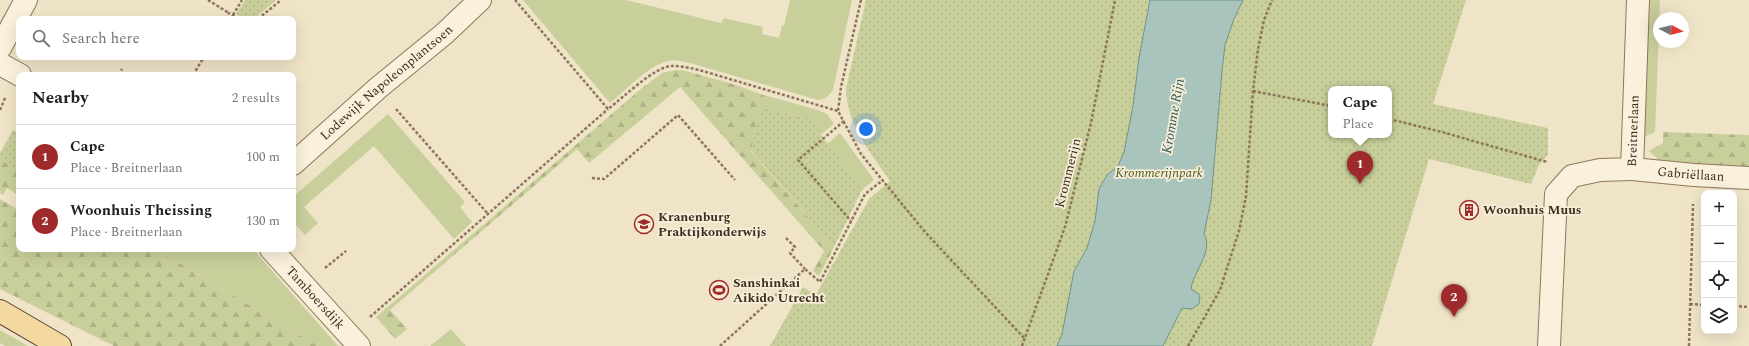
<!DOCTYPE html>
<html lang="en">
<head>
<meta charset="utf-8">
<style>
	body { margin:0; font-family:Spectral,serif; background:#f6f6f6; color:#202124 }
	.controls { position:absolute; right:12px; bottom:12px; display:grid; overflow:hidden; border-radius:8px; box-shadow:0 4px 16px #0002 }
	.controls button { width:36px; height:36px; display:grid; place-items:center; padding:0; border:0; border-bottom:1px solid #e0e0e0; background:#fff; color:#202124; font:20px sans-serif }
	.compass { position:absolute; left:1653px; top:12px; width:36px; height:36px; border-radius:50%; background:#fff; box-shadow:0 4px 16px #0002; rotate:97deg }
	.you { position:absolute; left:866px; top:129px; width:14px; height:14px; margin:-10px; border:3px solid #fff; border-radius:50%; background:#1a73e8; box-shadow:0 0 0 6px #1a73e833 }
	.badge { display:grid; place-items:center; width:26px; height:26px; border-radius:50%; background:#9e2a2b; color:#fff; font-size:13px; font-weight:700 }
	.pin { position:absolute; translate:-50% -33px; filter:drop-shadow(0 1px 2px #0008) }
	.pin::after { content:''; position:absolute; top:21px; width:14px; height:12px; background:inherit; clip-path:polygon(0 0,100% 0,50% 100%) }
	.popup { position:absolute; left:1328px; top:86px; width:64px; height:52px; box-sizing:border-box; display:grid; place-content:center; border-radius:8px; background:#fff; filter:drop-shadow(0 1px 3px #0005); font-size:13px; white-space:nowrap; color:#757577 }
	.popup b { font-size:15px; color:#202124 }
	.popup::after { content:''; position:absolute; left:50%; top:100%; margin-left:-8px; border:8px solid transparent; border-top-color:#fff }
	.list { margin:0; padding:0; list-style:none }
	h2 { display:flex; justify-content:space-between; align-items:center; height:52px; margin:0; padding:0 16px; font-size:17px }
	h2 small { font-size:13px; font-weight:400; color:#757577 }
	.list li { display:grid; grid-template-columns:26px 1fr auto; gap:12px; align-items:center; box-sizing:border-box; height:64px; padding:0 16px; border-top:1px solid #e0e0e0 }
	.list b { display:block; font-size:15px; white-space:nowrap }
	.list p { margin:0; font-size:13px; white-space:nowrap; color:#757577 }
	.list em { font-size:13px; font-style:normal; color:#757577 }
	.icon { flex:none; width:22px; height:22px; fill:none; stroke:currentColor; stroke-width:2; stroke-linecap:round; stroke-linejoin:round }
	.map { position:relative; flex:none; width:1749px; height:346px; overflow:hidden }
	.search { position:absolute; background:#fff; box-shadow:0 4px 16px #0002; left:16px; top:16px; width:280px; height:44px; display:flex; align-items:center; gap:10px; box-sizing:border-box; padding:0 14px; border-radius:8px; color:#757577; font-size:15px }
	.panel { position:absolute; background:#fff; box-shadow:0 4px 16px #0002; left:16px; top:72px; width:280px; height:180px; border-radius:8px }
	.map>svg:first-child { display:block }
	.green { fill:#c9cf9b }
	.forest { fill:url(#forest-firs) }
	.park { fill:url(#park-dots); fill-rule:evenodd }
	.water { fill:#a9c4bc; stroke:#6f938a }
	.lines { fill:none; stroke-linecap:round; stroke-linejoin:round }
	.minor-casing { stroke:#8d765c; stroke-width:24 }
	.major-casing { stroke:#5b4430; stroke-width:24 }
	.path { stroke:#8d765c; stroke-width:2.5; stroke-dasharray:3 2; stroke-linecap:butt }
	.minor { stroke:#faf1dc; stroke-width:22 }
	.major { stroke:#f3d9a0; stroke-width:22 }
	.labels { text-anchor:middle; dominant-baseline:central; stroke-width:3.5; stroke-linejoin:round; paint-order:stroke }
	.street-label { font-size:13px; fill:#3d2e20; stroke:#f7eed8 }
	.park-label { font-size:13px; font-style:italic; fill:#4d5a26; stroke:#f7eed8 }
	.poi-label { font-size:13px; font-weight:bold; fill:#3d2e20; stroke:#f7eed8; text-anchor:start }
	.water-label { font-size:14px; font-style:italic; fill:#2f5d5a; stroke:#f7eed8 }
</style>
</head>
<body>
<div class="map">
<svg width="1749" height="346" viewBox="0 0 1749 346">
	<defs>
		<pattern id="forest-firs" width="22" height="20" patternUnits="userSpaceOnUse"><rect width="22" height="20" fill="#c9cf9b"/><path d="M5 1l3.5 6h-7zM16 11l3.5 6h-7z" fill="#aeb285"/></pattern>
		<pattern id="park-dots" width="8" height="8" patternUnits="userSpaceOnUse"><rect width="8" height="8" fill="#c9cf9b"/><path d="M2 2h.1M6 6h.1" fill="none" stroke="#aeb285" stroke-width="1.8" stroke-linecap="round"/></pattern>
	</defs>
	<rect width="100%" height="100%" fill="#f0e4c8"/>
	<g class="green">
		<path d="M523 0H626L721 23 724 18 763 27 762 34 779 38 782 25 784 26 790 0H852L833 90 826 98 818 100 690 63C683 62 675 59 668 61 649 65 625 91 610 103Z"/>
		<polygon points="1649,0 1660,0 1655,132 1644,137"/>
		<polygon points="764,95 818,110 827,114 834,124 820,135 809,118 761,107"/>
		<polygon points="388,114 465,202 460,207 472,222 454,239 374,146 304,207 318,223 305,235 293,222 293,197"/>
		<polygon points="840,133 874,180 862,190 827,144"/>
		<polygon points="156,249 253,249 338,346 318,346"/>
		<polygon points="451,329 466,346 430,346"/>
		<polygon points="0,330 28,346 6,346 0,343"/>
	</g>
	<g class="forest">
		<polygon points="675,70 682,70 733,84 764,95 751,151 834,247 819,276 813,271 824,251 680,87 589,163 577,149 390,310 407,329 395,339 376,317 642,88 662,73"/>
		<polygon points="1663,132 1749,135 1749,167 1676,164 1660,161 1649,151 1663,143"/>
		<polygon points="0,154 19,166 19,195 7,188 3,195 0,193"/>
		<polygon points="0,199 17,209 19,207 19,249 156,249 318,346 114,346 0,289"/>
	</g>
	<g class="park">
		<polygon points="245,0 276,0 254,19 246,19 236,14"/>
		<path d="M866 0H1466L1433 104 1548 128V155L1539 165 1531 184 1429 159 1372 346H770L803 287 816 295 869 199 890 181C871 153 847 125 846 89ZM1331 89H1389V135H1331Z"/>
		<polygon points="761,107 809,118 862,190 834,247 751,150"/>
		<polygon points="13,130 19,133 19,171 0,160 0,153"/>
	</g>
	<path class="water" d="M1150 0H1243L1234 19 1225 45 1222 71 1211 200 1204 234C1214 251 1193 272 1191 289L1200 295 1199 304 1192 309 1182 308 1163 346H1057L1062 334 1074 271 1087 248 1095 221 1099 189 1107 175 1118 166 1124 152 1133 106 1139 58Z"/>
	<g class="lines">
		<g class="minor-casing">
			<g id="minor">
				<polyline points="0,48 26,0"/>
				<polyline points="0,64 20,75"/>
				<path id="s1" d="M293 164 378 88 444 34 480 0"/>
				<path id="s2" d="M1632 169 1694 175 1749 178"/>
				<path id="s3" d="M271 249 359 346"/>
				<path id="s4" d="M1549 346 1556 194 1572 176 1600 170 1632 169 1638 0"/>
			</g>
		</g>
		<g class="major-casing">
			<polyline id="major" points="0,311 60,346"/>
		</g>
		<g class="path">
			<polyline points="208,0 229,13"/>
			<path d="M515 0 608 109C623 98 655 66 672 66 684 66 695 69 706 72L838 111"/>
			<polyline points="861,0 841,87 838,111 861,154 925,232 1025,339"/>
			<polyline points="233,15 242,0"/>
			<polyline points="226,19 229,13 240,19"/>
			<polyline points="258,19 281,0"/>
			<polyline points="119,75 122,69"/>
			<polyline points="193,75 204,57"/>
			<polyline points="1253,91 1331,106"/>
			<polyline points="396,109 488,214"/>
			<polyline points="0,110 5,98"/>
			<polyline points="1389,119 1442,132 1547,162"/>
			<polyline points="844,121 798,160 851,221"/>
			<polyline points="592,178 604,179 678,115 735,180"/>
			<polyline points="786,238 795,247 790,253 805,269"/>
			<polyline points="325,268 346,251"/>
			<polyline points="1690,304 1704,305"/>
			<polyline points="1734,306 1749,307"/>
			<polyline points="370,317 608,109"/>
			<polyline points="720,346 805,269 820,282 865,194 883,180"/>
			<polyline points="1022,346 1065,227 1091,123 1115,0"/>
			<polyline points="1188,346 1220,290 1239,231 1246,196 1253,91 1258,49 1264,20 1272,0"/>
			<polyline points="1689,346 1693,204"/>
		</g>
		<use href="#minor" class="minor"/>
		<use href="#major" class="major"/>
	</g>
	<defs>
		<g id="building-ring" transform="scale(1)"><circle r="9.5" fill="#f7eed8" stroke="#9e2a2b" stroke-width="1.5"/><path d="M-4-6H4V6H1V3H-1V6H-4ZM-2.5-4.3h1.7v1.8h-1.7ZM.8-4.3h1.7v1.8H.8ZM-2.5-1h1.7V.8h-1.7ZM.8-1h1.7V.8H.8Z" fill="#9e2a2b"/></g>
		<g id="school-ring" transform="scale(1)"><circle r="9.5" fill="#f7eed8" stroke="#9e2a2b" stroke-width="1.5"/><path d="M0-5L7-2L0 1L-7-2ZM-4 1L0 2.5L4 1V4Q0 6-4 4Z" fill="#9e2a2b"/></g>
		<g id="stadium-ring" transform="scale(1)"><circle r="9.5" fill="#f7eed8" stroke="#9e2a2b" stroke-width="1.5"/><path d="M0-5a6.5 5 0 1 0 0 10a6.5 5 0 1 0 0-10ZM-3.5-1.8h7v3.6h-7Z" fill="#9e2a2b"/></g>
	</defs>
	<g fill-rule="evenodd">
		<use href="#building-ring" x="1469" y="210"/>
		<use href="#school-ring" x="644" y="224"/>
		<use href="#stadium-ring" x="719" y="290"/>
	</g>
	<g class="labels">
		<g class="street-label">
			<text stroke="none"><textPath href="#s1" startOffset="124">Lodewijk Napoleonplantsoen</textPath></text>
			<text stroke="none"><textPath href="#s4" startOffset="275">Breitnerlaan</textPath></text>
			<text transform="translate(1068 173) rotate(-76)">Krommerijn</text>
			<text stroke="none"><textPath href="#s2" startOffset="59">Gabriëllaan</textPath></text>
			<text stroke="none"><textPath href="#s3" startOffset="66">Tamboersdijk</textPath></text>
		</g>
		<g class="park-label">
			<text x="1159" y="173">Krommerijnpark</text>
		</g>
		<g class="poi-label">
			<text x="1483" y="210">Woonhuis Muus</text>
			<text x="658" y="217">Kranenburg<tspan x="658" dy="15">Praktijkonderwijs</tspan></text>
			<text x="733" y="283">Sanshinkai<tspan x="733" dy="15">Aikido Utrecht</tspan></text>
		</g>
		<g class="water-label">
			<text transform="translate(1173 116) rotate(-80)">Kromme Rijn</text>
		</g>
	</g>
</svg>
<div class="controls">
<button>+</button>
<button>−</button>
<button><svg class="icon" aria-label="locate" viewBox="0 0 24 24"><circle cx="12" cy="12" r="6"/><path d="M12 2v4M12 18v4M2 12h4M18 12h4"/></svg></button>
<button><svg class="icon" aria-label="layers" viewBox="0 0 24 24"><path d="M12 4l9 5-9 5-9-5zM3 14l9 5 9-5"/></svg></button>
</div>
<svg class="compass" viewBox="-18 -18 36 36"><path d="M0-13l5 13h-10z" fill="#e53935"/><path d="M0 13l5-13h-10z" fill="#757577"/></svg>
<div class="you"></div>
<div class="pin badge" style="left:1360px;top:184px">1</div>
<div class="popup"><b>Cape</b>Place</div>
<div class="pin badge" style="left:1454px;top:317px">2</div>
<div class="search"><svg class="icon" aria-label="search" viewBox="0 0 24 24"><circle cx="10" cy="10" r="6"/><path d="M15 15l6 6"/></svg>Search here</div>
<section class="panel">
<h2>Nearby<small>2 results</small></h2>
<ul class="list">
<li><span class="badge">1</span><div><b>Cape</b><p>Place · Breitnerlaan</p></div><em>100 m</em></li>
<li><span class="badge">2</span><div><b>Woonhuis Theissing</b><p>Place · Breitnerlaan</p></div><em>130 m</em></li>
</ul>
</section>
</div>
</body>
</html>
